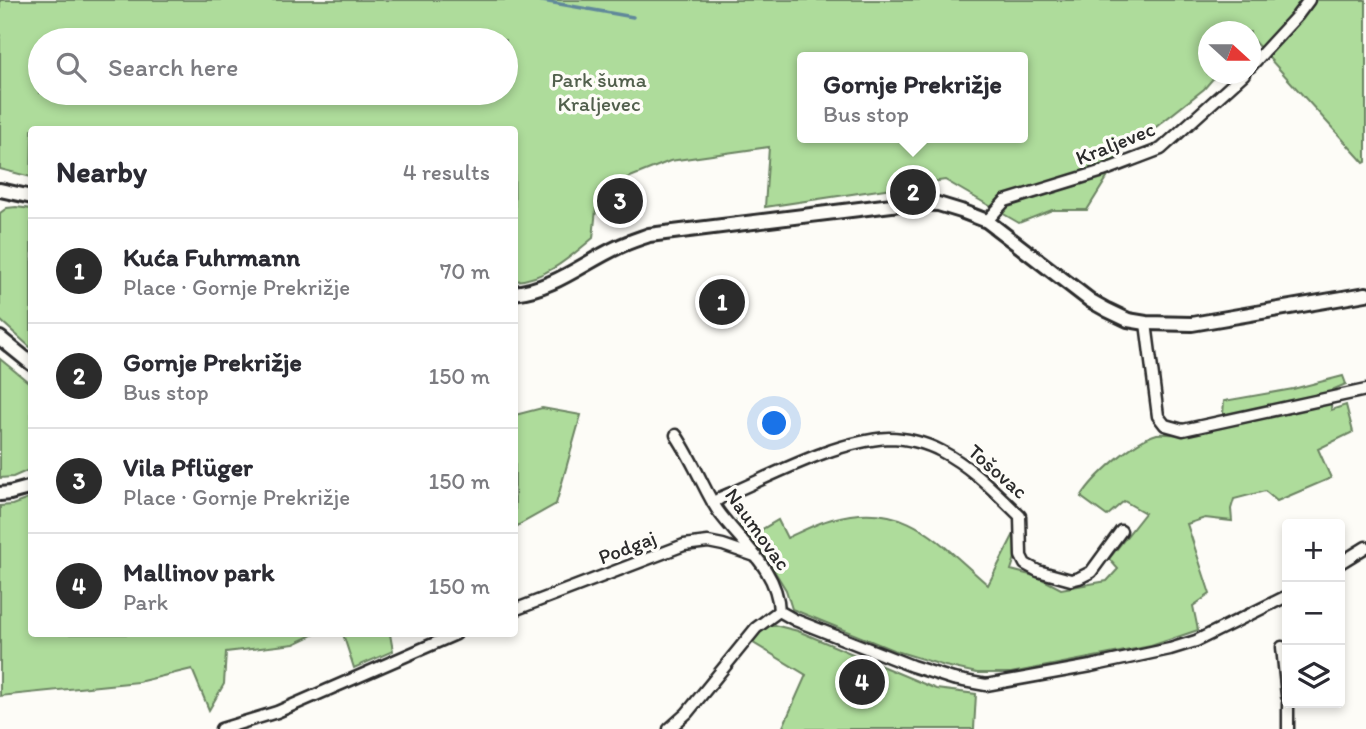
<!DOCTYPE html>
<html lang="en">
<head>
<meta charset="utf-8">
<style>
	body { margin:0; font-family:Itim,sans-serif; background:#f7f7f7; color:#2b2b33 }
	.controls { position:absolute; right:21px; bottom:21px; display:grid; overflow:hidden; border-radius:7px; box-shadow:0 4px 10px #0003 }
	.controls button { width:63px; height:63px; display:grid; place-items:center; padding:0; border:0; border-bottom:2px solid #e1e1e2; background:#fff; color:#2b2b33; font:35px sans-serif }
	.compass { position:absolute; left:1198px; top:21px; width:63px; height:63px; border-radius:50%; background:#fff; box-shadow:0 4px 10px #0003; rotate:111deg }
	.you { position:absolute; left:775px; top:424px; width:24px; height:24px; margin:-18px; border:5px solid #fff; border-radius:50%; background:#1a73e8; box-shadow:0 0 0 10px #1a73e833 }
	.badge { display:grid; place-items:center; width:46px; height:46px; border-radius:50%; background:#2b2b2b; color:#fff; font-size:23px; font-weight:700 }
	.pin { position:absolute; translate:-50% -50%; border:4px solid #fff; box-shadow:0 2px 7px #0006 }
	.popup { position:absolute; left:797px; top:52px; width:231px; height:91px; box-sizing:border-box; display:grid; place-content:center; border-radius:7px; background:#fff; filter:drop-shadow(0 2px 5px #0005); font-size:23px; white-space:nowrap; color:#7c7c81 }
	.popup b { font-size:26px; color:#2b2b33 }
	.popup::after { content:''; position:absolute; left:50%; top:100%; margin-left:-14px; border:14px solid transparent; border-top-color:#fff }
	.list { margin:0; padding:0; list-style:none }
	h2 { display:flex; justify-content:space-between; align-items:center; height:91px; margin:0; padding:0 28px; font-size:30px }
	h2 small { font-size:23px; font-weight:400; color:#7c7c81 }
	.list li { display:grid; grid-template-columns:46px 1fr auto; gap:21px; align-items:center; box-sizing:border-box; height:105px; padding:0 28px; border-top:2px solid #e1e1e2 }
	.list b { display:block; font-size:26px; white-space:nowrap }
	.list p { margin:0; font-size:23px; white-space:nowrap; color:#7c7c81 }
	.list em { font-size:23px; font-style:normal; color:#7c7c81 }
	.icon { flex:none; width:38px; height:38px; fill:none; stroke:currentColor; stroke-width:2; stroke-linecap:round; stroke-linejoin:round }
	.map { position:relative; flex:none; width:1366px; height:729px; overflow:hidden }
	.search { position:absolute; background:#fff; box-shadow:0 4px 10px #0003; left:28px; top:28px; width:490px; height:77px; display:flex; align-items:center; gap:18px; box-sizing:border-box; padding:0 24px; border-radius:38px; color:#7c7c81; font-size:26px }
	.panel { position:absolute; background:#fff; box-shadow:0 4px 10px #0003; left:28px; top:126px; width:490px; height:511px; border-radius:7px }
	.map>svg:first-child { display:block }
	.green { fill:#aedc9b; stroke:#6c8463; stroke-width:2; fill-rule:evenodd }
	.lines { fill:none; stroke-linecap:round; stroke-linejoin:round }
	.stream { stroke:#60889a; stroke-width:3.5 }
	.minor-casing { stroke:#2b2b2b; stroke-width:15 }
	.tertiary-casing { stroke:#2b2b2b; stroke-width:18 }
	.minor { stroke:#fdfcf7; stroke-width:10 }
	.tertiary { stroke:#fdfcf7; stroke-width:12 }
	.labels { text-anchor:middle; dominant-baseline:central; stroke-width:7; stroke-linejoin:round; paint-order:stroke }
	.park-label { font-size:21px; fill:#52604d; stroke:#fdfcf7 }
	.street-label { font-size:21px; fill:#2b2b2b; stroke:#fdfcf7 }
</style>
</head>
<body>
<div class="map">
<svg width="1366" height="729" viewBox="0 0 1366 729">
	<rect width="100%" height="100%" fill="#fdfcf7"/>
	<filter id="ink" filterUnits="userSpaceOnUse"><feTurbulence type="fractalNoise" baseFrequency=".0143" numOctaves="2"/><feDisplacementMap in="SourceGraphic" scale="14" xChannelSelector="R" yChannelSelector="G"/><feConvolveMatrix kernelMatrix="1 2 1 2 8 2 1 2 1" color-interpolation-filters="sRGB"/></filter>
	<g filter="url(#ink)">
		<g class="green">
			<path d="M0 0H1366V162L1364 163 1251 38 1250 32H1208V74H1217L1204 89 1122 154 1087 210H1052L1019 223 945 180 765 207 769 147 670 161 598 190 593 238C570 257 545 280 515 281L514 130H32L31 177 0 169ZM40 40H506V93H40ZM803 57H1023V138H803Z"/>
			<polygon points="16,207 31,209 31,348 0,320 0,213 7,208"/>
			<polygon points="0,359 32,385 31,469 13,477 0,478"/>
			<path d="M1343 376 1346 384 1332 390 1331 410 1346 405 1353 432 1318 449 1331 478 1277 501 1265 491 1234 499 1231 509 1232 521 1205 518 1187 524 1210 594 1193 606 1198 630 1151 646 1011 673H977L945 666 893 650 792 609 786 590 767 559 744 532 733 511 754 534 778 520 787 538C802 531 817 523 832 519 906 498 938 542 988 585L1015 532 1020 535V542L1011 570 1038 577 1061 589 1107 581 1118 569 1109 559 1145 513 1124 501 1107 516 1081 497C1093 477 1133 441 1157 434 1164 433 1171 435 1179 434 1193 433 1208 429 1222 426L1224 401 1293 389Z"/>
			<polygon points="542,408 581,415 556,504 515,527 515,415"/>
			<polygon points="31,498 32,634 315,634 294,644 226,652 224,684 209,710 192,669 138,682 0,696 0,506 12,505"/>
			<polygon points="774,625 798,631 936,689 976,694 974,729 782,729 806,675 750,641 765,627"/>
			<polygon points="343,634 390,634 393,651 354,668"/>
		</g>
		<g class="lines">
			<polyline class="stream" points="537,0 633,17"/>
			<g class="minor-casing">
				<g id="minor">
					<polyline points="1250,67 1297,16 1309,0"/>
					<polyline points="987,221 1005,201 1103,171 1161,149 1244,74"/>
					<polyline points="1146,323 1158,416 1165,425 1183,430 1366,390"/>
					<path d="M676 435C686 450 694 466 702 482 707 492 712 502 718 511 740 542 778 569 779 611"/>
					<path d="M713 503 722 497C772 476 834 441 889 438 906 438 926 443 941 451 972 467 995 492 1020 516L1021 556 1025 564 1038 571 1071 580 1079 578 1091 572 1121 531"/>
					<polyline points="1340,563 1366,547"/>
					<polyline points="514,610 684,545 708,542 723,545 755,556"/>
					<polyline points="779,611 795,620 912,666 953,679 986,685 1091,666 1170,649 1196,641 1287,596"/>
					<polyline points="1282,647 1287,696"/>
					<polyline points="1288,703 1288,729"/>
					<polyline points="221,729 277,712 456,634"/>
					<polyline points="669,729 687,713 756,628 779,611"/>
				</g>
			</g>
			<g class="tertiary-casing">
				<g id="tertiary">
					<polyline points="0,190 32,197"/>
					<path d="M514 293C554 289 583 263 618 247 628 242 638 239 649 235L908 203 938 204 961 211 987 221 1091 301 1107 310 1128 320 1146 323 1192 324 1366 294"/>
					<polyline points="0,338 32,364"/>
					<polyline points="0,494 10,493 32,487"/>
				</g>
			</g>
			<use href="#minor" class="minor"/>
			<use href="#tertiary" class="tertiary"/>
		</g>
	</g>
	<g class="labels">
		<g class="park-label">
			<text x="599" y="79">Park šuma<tspan x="599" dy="24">Kraljevec</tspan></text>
		</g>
		<g class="street-label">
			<text transform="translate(1115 143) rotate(-22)">Kraljevec</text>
			<text transform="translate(998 471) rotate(41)">Tošovac</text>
			<text transform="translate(758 529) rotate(54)">Naumovac</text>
			<text transform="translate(627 547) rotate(-21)">Podgaj</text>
		</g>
	</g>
</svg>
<div class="controls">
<button>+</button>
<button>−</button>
<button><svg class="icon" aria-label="layers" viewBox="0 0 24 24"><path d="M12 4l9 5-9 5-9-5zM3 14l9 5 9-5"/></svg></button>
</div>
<svg class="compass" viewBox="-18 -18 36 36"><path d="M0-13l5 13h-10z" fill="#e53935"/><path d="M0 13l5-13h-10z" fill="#7c7c81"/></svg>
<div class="you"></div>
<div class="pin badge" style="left:722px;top:302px">1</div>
<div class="pin badge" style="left:913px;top:192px">2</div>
<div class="popup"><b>Gornje Prekrižje</b>Bus stop</div>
<div class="pin badge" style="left:620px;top:201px">3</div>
<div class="pin badge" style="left:862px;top:682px">4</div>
<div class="search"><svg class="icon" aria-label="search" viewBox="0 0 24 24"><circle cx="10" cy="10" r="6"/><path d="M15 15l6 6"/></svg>Search here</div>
<section class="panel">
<h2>Nearby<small>4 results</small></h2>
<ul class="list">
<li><span class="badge">1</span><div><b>Kuća Fuhrmann</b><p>Place · Gornje Prekrižje</p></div><em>70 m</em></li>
<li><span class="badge">2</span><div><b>Gornje Prekrižje</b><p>Bus stop</p></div><em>150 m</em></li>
<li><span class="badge">3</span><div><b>Vila Pflüger</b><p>Place · Gornje Prekrižje</p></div><em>150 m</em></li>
<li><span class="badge">4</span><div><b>Mallinov park</b><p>Park</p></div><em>150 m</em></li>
</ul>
</section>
</div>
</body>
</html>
